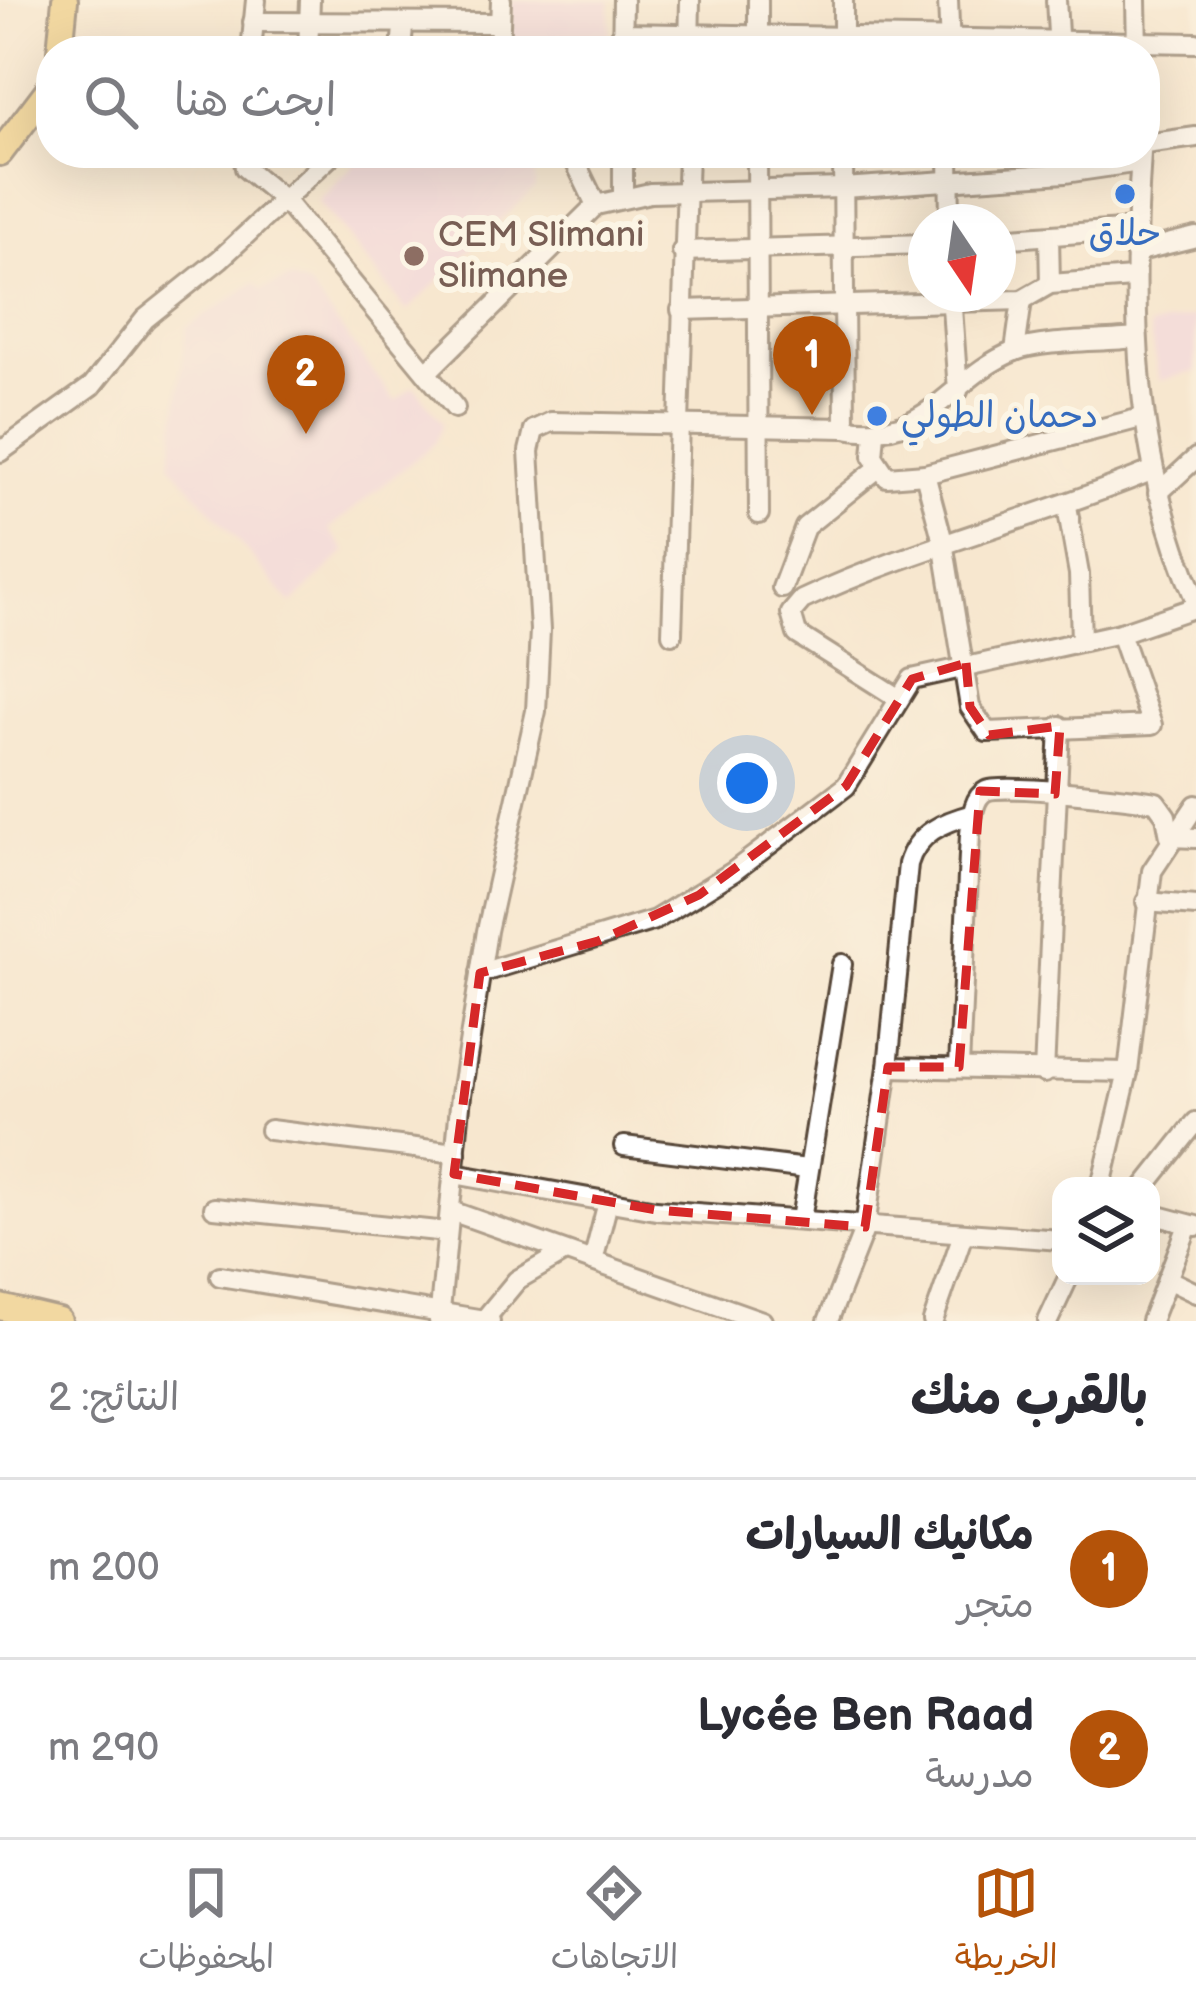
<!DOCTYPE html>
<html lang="ar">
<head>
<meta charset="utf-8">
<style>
	body { margin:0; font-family:"Balsamiq Sans","Playpen Sans Arabic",sans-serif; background:#f7f7f7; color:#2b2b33; direction:rtl }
	.controls { position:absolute; right:36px; bottom:36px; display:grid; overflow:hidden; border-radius:24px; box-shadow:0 12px 48px #0002 }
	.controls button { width:108px; height:108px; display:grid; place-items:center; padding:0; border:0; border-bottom:3px solid #e1e1e2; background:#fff; color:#2b2b33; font:60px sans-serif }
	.compass { position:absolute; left:908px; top:204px; width:108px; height:108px; border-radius:50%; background:#fff; box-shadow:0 12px 48px #0002; rotate:167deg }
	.you { position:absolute; left:747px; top:783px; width:42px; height:42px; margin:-30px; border:9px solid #fff; border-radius:50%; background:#1a73e8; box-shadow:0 0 0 18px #1a73e833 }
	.badge { display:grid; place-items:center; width:78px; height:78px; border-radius:50%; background:#b45309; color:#fff; font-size:39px; font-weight:700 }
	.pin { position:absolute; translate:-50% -99px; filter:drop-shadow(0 3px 6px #0008) }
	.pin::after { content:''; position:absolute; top:63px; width:42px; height:36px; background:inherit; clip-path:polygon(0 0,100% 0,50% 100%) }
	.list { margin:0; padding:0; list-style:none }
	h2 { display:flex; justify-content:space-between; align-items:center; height:156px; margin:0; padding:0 48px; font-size:51px }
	h2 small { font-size:39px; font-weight:400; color:#7c7c81 }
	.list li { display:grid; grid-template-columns:78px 1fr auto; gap:36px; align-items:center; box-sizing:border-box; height:180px; padding:0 48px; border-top:3px solid #e1e1e2 }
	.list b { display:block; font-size:45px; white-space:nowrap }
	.list p { margin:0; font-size:39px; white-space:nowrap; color:#7c7c81 }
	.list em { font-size:39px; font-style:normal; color:#7c7c81 }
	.icon { flex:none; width:66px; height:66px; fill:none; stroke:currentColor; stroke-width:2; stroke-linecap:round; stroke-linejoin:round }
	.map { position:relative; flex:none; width:1196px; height:1321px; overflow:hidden; direction:ltr }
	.search { position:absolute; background:#fff; box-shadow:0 12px 48px #0002; left:36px; right:36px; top:36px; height:132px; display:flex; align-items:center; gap:30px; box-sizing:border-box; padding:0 42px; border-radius:48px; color:#7c7c81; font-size:45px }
	.sheet { height:516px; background:#fff }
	nav { display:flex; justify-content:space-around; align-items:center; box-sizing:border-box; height:168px; border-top:3px solid #e1e1e2; background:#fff; font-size:33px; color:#7c7c81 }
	nav a { display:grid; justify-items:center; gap:6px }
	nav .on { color:#b45309 }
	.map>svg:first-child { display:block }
	.built { fill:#f0d0e5 }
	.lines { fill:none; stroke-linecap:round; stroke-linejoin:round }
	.minor-casing { stroke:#574639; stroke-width:24 }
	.major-casing { stroke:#574639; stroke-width:30 }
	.minor { stroke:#fff; stroke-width:18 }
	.major { stroke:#ecc669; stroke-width:24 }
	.marked { fill:none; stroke:#d62828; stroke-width:9; stroke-dasharray:24 15; stroke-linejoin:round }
	.shop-dot { fill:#3f7fe0; stroke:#fcf5e5; stroke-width:4.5 }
	.education-dot { fill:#8d6e63; stroke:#fcf5e5; stroke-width:4.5 }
	.labels { text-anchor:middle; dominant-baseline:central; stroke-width:12; stroke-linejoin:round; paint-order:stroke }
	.shop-label { font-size:36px; fill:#366cbe; stroke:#fcf5e5 }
	.education-label { font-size:36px; fill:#785e54; stroke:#fcf5e5; text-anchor:start }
</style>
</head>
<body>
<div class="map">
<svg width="1196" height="1321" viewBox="0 0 1196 1321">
	<rect width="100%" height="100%" fill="#fcf5e5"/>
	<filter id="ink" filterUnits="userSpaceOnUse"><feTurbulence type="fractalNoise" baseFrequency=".00833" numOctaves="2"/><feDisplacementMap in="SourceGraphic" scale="24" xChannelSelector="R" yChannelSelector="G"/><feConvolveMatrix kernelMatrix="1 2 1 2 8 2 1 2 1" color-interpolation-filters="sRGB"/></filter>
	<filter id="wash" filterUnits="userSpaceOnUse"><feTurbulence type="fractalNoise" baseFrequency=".004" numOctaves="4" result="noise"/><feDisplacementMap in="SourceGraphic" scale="48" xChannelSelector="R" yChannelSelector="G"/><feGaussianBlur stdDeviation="2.7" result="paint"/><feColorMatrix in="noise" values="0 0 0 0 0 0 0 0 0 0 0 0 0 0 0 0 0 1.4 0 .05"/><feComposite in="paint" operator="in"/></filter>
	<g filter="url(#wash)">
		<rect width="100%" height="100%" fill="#f7e7cf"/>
		<g class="built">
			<polygon points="511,0 610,0 609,51 510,51"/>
			<polygon points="366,153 534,153 535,188 407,311 318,201"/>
			<polygon points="290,279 310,287 395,401 414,386 443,423 434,444 329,529 346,551 292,604 171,464 186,328 255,282 261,289"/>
			<polygon points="1196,316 1196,371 1159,381 1149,327"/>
		</g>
	</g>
	<g filter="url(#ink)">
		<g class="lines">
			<g class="minor-casing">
				<g id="minor">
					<polyline points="843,0 843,51"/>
					<polyline points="948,0 950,49"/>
					<polyline points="1056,0 1059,51"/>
					<polyline points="1136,0 1137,51"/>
					<polyline points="253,22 499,23"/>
					<polyline points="622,33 1196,43"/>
					<polyline points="251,51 256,0"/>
					<polyline points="308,51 310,0"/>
					<polyline points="401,51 403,27"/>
					<polyline points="499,51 501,0"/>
					<polyline points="622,51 623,0"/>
					<polyline points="689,51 690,0"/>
					<polyline points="758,51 758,0"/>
					<polyline points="1145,144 1196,137"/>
					<polyline points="243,153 245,168 284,200 455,408"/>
					<polyline points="571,153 596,205"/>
					<polyline points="623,153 623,197"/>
					<polyline points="757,153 759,514"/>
					<polyline points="843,153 845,428"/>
					<polyline points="949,153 950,222"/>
					<path d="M1141 153C1131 309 1132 456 1196 601"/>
					<polyline points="1049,236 1050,284"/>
					<polyline points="998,239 1135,229"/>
					<polyline points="682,251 926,244"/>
					<polyline points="1135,252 1196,237"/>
					<polyline points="951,294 958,391"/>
					<polyline points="681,310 1022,300 1050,284 1133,278"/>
					<polyline points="1015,351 1022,300"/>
					<polyline points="427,372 596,205 650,193 843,188 1065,173 1140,162"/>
					<polyline points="875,433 873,456 887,477 925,474 1141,418"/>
					<polyline points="0,452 92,386 145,319 220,259 334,153"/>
					<polyline points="925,474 943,542 970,707 987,732 1152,725 1120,633"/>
					<polyline points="1158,493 1196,458"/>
					<polyline points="1067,506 1079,574 1081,641"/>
					<polyline points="782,588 805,527 877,469"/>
					<polyline points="672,634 688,153"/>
					<path d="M898 698 797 634 791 613 802 600C915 547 1036 519 1151 471"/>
					<polyline points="1146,902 1196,906"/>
					<polyline points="480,973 655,920 733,872 846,786 912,679 1120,633 1196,607"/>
					<polyline points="888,1067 1128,1072"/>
					<path d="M959 1067 970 834C972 821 972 798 986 791 1002 783 1131 798 1156 802L1166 816 1170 837 1196 838"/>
					<polyline points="1044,1073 1060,726"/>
					<polyline points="270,1130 456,1153"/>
					<polyline points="624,1146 807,1169"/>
					<polyline points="454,1174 656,1210 1061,1240"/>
					<polyline points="1101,1186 1128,1072 1152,871 1196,805"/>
					<polyline points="1145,1186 1196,1122"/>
					<polyline points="214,1208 447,1232"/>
					<polyline points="451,1211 762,1321"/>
					<polyline points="1151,1214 1196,1226"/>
					<polyline points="801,1220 842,964"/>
					<polyline points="593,1261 608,1202"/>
					<polyline points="220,1276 490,1321"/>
					<polyline points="1167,1279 1196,1293"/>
					<polyline points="484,1320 517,1280 565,1252"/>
					<path d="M439 1321 461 1095 487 931 536 711 540 630 529 451 534 430 551 422 845 428C929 444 949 377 1015 351 1044 340 1102 342 1135 338"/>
					<path d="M828 1321 865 1227 888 1067 908 864C917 833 943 822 973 814"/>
					<polyline points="933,1321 962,1237"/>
					<polyline points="1048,1321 1069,1276"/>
					<polyline points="1151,1321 1187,1228"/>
				</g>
			</g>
			<g class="major-casing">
				<g id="major">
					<polyline points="60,51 65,0"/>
					<polyline points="0,153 51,86"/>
					<polyline points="0,1307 59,1321"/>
				</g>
			</g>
			<use href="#minor" class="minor"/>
			<use href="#major" class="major"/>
		</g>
	</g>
	<path d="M0 0H1196V1321H0ZM966 663 970 707 989 735 1060 726 1055 794 980 791 959 1067H888L865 1227 656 1210 454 1174 480 973 598 941 699 895 846 786 912 679Z" fill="#f7e7cf" fill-opacity=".55" fill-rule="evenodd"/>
	<path class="marked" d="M966 663 970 707 989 735 1060 726 1055 794 980 791 959 1067H888L865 1227 656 1210 454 1174 480 973 598 941 699 895 846 786 912 679Z"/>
	<g class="shop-dot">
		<circle cx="1125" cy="194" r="12"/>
		<circle cx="877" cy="416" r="12"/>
	</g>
	<circle class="education-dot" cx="414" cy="256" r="12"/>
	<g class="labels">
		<g class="shop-label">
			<text x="1125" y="234">حلاق</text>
			<text x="901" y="416" text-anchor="start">دحمان الطولي</text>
		</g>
		<g class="education-label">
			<text x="438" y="235">CEM Slimani<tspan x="438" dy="41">Slimane</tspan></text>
		</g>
	</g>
</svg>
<div class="controls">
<button><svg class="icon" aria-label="layers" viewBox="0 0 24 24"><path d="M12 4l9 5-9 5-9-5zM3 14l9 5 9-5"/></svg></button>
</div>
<svg class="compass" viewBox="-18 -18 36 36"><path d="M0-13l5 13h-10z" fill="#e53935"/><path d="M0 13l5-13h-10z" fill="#7c7c81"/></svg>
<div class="you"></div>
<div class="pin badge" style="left:812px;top:415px">1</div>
<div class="pin badge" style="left:306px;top:434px">2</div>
<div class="search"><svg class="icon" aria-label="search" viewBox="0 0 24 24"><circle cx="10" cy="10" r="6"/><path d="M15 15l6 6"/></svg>ابحث هنا</div>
</div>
<section class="sheet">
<h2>بالقرب منك<small>النتائج: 2</small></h2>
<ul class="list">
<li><span class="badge">1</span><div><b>مكانيك السيارات</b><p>متجر</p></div><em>200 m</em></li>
<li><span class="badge">2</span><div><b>Lycée Ben Raad</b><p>مدرسة</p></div><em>290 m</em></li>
</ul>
</section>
<nav>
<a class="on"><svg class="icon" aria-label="map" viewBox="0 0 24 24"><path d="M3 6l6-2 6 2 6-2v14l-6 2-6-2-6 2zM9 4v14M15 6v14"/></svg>الخريطة</a>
<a><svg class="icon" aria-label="directions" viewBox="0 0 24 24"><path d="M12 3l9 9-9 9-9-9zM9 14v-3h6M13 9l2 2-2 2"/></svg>الاتجاهات</a>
<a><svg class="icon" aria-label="saved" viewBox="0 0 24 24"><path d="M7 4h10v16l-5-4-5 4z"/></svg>المحفوظات</a>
</nav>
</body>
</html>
